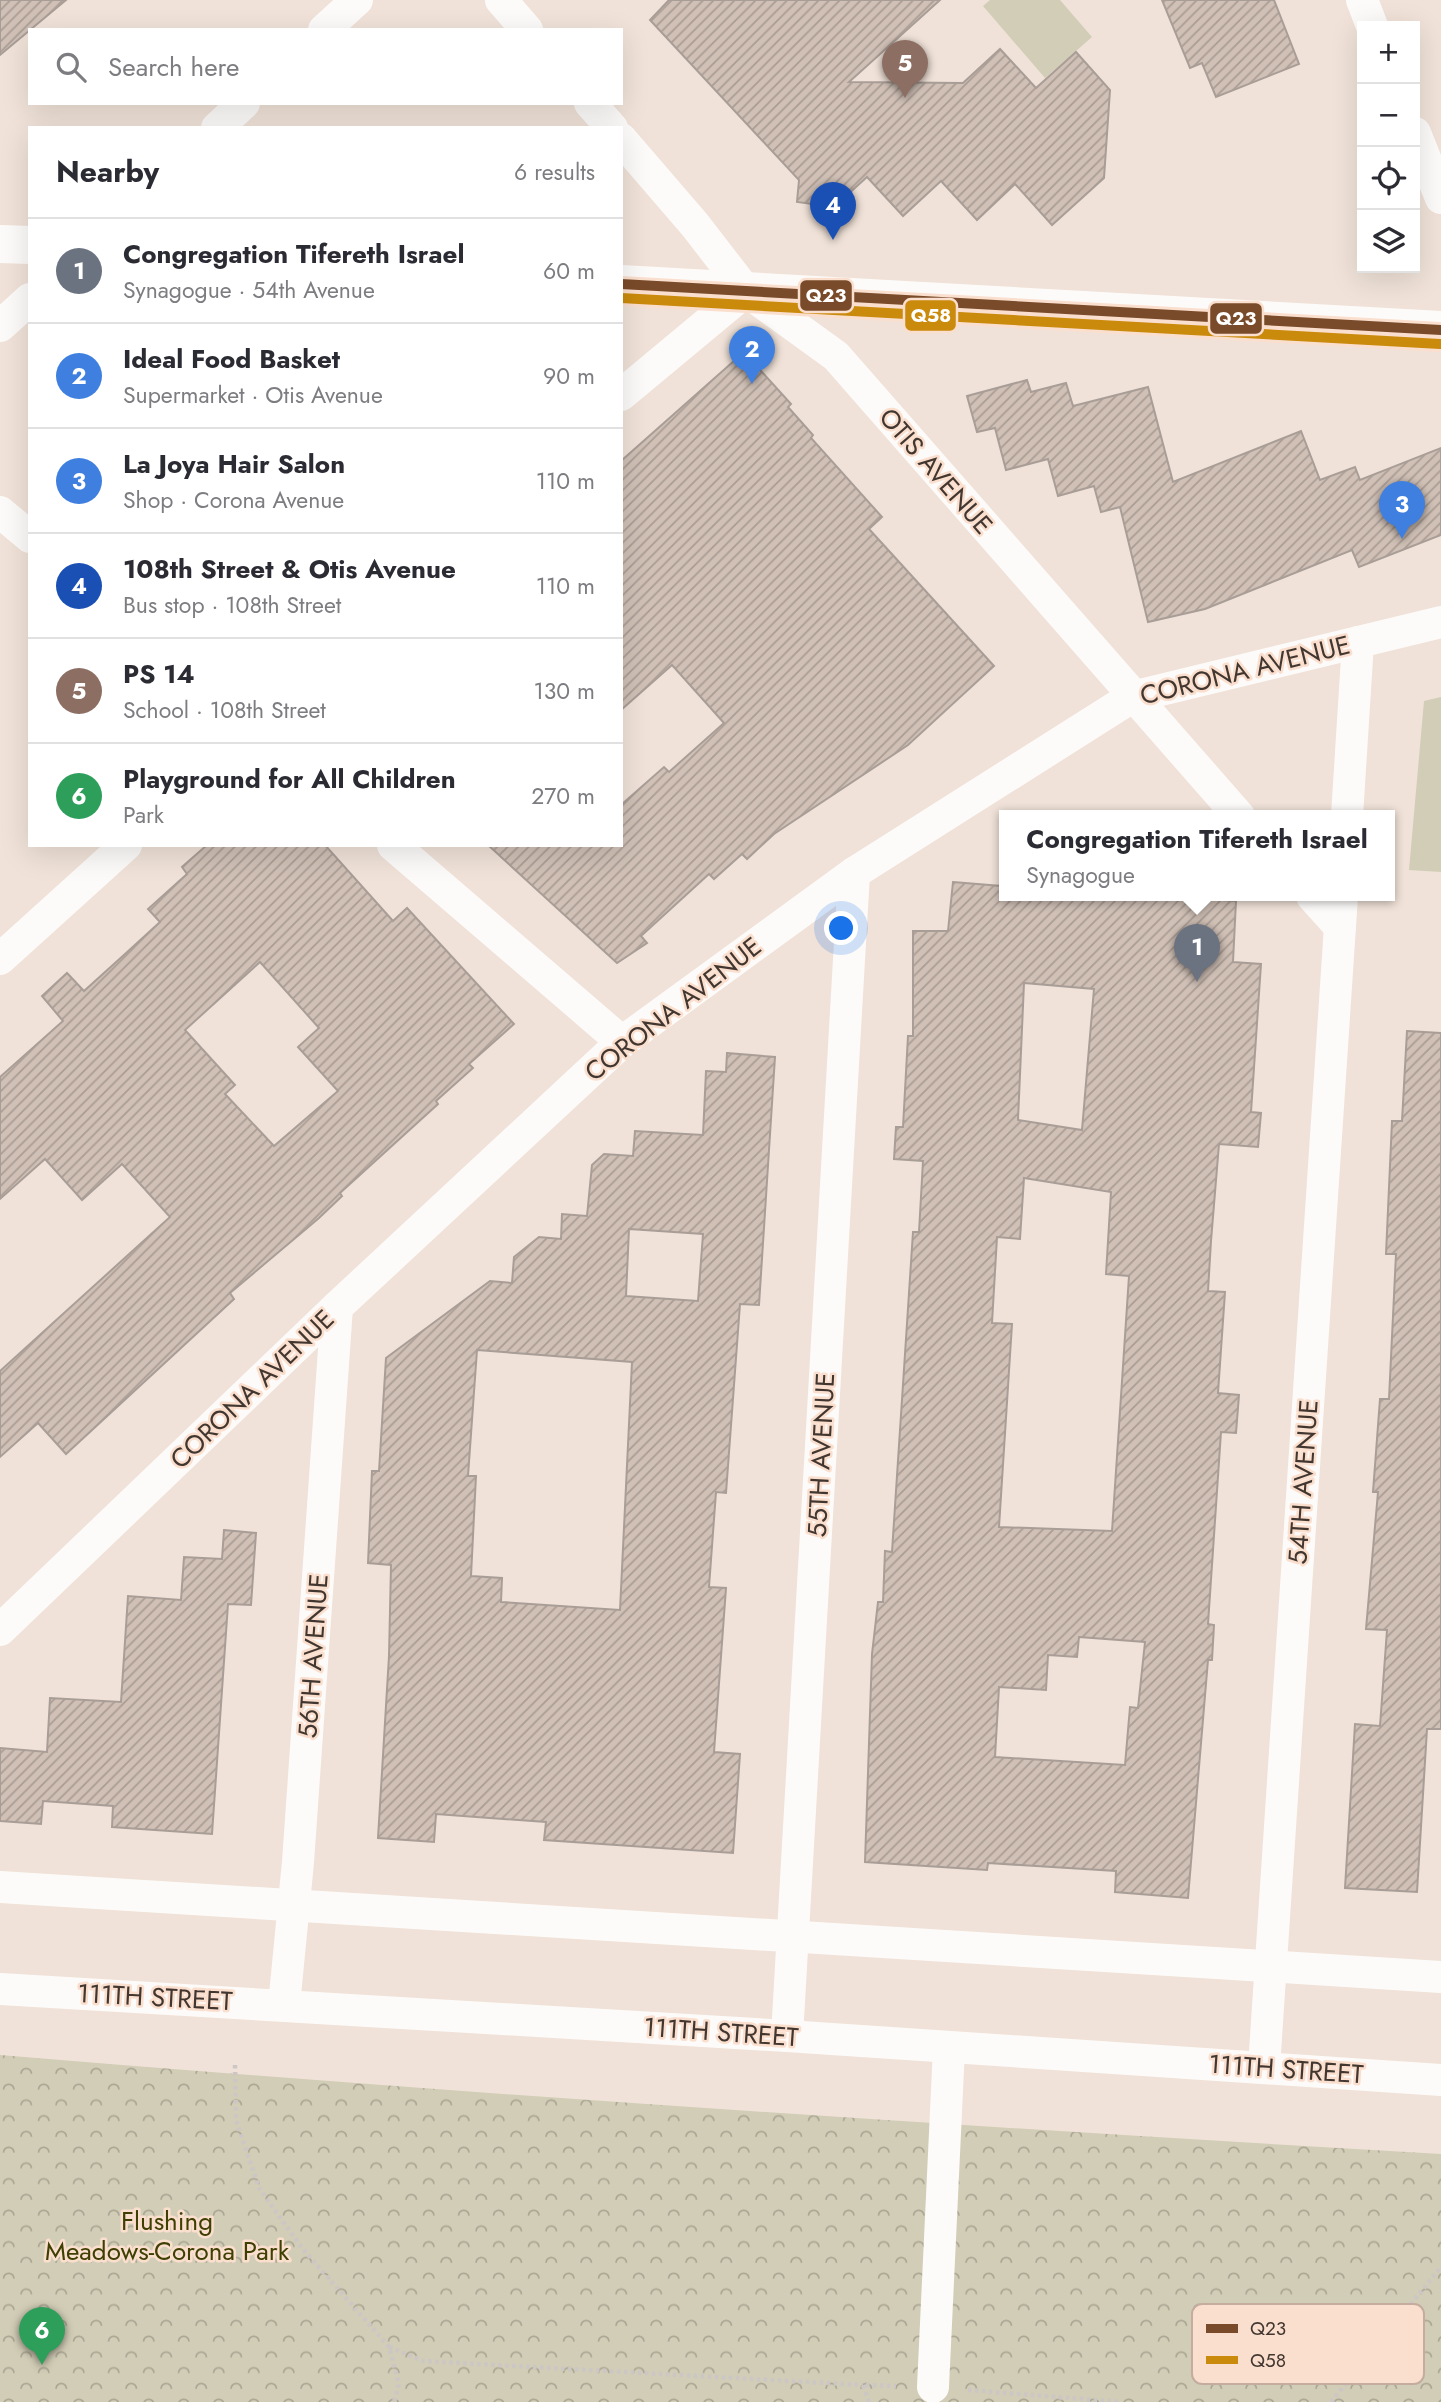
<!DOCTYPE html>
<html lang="en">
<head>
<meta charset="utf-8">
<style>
	body { margin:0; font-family:Jost,sans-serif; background:#f7f7f7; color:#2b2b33 }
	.controls { position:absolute; right:21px; top:21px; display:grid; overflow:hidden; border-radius:0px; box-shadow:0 7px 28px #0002 }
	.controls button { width:63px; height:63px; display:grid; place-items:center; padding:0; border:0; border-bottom:2px solid #e1e1e2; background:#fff; color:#2b2b33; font:35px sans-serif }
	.you { position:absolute; left:842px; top:929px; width:24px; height:24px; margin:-18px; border:5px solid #fff; border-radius:50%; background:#1a73e8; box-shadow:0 0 0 10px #1a73e833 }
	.badge { display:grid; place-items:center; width:46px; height:46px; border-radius:50%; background:#ea580c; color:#fff; font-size:23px; font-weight:700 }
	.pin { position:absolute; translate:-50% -58px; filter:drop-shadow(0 2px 4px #0008) }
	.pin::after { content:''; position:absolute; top:37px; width:24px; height:21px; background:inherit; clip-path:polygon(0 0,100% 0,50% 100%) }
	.popup { position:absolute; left:999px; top:810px; width:396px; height:91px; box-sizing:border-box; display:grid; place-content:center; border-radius:0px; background:#fff; filter:drop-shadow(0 2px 5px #0005); font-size:23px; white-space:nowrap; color:#7c7c81 }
	.popup b { font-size:26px; color:#2b2b33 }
	.popup::after { content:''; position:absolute; left:50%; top:100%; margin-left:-14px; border:14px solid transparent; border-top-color:#fff }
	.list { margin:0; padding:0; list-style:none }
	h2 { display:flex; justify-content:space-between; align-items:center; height:91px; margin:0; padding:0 28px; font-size:30px }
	h2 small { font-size:23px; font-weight:400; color:#7c7c81 }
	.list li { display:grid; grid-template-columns:46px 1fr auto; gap:21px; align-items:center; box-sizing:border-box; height:105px; padding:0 28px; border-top:2px solid #e1e1e2 }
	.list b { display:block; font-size:26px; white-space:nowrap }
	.list p { margin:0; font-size:23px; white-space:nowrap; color:#7c7c81 }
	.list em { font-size:23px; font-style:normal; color:#7c7c81 }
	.icon { flex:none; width:38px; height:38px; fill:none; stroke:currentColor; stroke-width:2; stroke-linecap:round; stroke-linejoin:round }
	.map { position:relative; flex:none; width:1441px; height:2402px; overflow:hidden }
	.search { position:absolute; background:#fff; box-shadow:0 7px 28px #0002; left:28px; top:28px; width:595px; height:77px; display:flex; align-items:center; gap:18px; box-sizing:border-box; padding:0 24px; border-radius:0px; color:#7c7c81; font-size:26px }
	.panel { position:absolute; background:#fff; box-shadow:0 7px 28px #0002; left:28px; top:126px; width:595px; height:721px; border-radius:0px }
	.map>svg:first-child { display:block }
	.grass { fill:#d2cdb6 }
	.park { fill:url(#park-crowns) }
	.building { fill:url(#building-hatch); stroke:#a99e97; stroke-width:2; fill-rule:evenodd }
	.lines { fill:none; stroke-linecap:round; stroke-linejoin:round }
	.path { stroke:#ccc7c4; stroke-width:4.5; stroke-dasharray:3.5 3.5; stroke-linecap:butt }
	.street { stroke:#fdfbf9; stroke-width:32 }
	.secondary { stroke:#fdfbf9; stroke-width:38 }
	.bus-1-casing { stroke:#fbdfce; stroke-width:16 }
	.bus-2-casing { stroke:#fbdfce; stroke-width:16 }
	.bus-1 { stroke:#7a4b2a; stroke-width:10 }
	.bus-2 { stroke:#ca8a0c; stroke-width:10 }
	.labels { text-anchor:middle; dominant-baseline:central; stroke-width:5; stroke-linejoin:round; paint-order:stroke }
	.street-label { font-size:26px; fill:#423730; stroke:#fbdfce }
	.park-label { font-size:26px; fill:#3e3f03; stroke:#fbdfce }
	.key { fill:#fbdfce; stroke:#c4ad9f; stroke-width:2 }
	.key-label { font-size:19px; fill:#423730 }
	.line-badge { stroke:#fbdfce; stroke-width:2.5 }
	.badge-label { font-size:19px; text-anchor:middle; font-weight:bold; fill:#fff }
</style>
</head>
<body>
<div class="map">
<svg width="1441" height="2402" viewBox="0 0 1441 2402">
	<defs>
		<pattern id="park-crowns" width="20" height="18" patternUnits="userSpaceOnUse" patternTransform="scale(1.75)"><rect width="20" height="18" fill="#d2cdb6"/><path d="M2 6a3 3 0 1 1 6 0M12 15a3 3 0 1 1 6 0" fill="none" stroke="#aca794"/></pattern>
		<pattern id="building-hatch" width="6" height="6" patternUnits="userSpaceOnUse" patternTransform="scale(1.75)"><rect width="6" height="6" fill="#d0c0b6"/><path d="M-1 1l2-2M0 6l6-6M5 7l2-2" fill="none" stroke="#aa9d94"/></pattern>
	</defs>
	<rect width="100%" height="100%" fill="#f0e2d8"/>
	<g class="grass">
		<polygon points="990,0 1060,0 1092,37 1045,78 983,6"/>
		<polygon points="1441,697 1441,872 1409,870 1424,701"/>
	</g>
	<path class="park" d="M0 2055C480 2095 960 2126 1441 2154V2402H0Z"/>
	<g class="building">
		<polygon points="0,0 66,0 0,55"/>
		<polygon points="669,0 940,0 849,82 963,83 1000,49 1036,88 1076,52 1110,90 1104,178 1052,225 1015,184 977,220 941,181 903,216 867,177 834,207 797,202 799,180 650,20"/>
		<polygon points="1162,0 1274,0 1299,64 1216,97 1202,63 1190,68"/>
		<polygon points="735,360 752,361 791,404 788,407 813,435 811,438 882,517 869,529 994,666 908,745 774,834 747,859 742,854 714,879 709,874 641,936 647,943 617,963 488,845 621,845 621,805 664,767 669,772 724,723 672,665 621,710 621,461"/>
		<polygon points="1027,380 1031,392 1066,383 1073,406 1148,387 1173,482 1301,431 1320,480 1355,467 1360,480 1441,448 1441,535 1359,567 1352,550 1205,609 1148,622 1120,507 1101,512 1094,486 1058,496 1048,459 1006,470 995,428 977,432 967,396"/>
		<path d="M207 845H325L393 921 407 908 514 1024 469 1064 473 1068 436 1101 438 1104 340 1193 342 1196 319 1218 230 1293 234 1299 66 1454 38 1423 0 1457V1371L170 1217 122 1164 82 1200 45 1159 0 1199V1077L63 1021 42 996 67 973 84 991 125 954 160 922 148 909 187 874 182 867ZM260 962 319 1028 298 1047 338 1091 274 1146 225 1094 235 1085 185 1030Z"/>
		<path d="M953 882 1001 886 1000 896H1165L1236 901 1233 962 1261 964 1251 1112 1261 1113 1258 1147 1219 1144 1211 1241 1208 1291 1225 1292 1218 1393 1239 1395 1236 1433 1221 1432 1208 1624 1214 1625 1212 1660H1208L1188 1898 1115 1892 1116 1871 988 1863 987 1870 865 1862 872 1654 878 1602H883L885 1551 892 1552 913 1232H919L923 1161 894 1159 896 1127H903L908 1036H913V931H948ZM1024 983 1094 989 1082 1130 1018 1120ZM1024 1178 1111 1192 1106 1274 1129 1276 1112 1531 999 1527 1012 1324 992 1323 997 1237 1020 1239ZM1079 1637 1145 1642 1138 1708 1130 1707 1125 1765 995 1757 999 1687 1046 1690 1048 1655 1077 1657Z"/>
		<polygon points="1407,1031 1441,1033 1441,1729 1427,1729 1417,1892 1345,1888 1355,1724 1380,1726 1387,1630 1366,1629 1378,1492 1373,1492 1380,1399 1389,1399 1396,1254 1386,1254 1392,1121 1402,1121"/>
		<path d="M727 1053 775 1057 759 1305 740 1304 726 1493 716 1492 709 1587 726 1588 714 1752 740 1754 733 1853 544 1840 546 1822 436 1814 434 1842 378 1838 389 1656 391 1565 368 1563 372 1471H379L386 1358 490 1281 512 1283 514 1257 539 1237 561 1239 562 1214 587 1216 592 1165 604 1154 633 1156 635 1131 703 1135 706 1071 726 1072ZM629 1229 703 1234 698 1301 626 1296ZM477 1350 632 1362 620 1610 501 1602 502 1578 471 1576 476 1476H468Z"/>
		<polygon points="224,1530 256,1533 251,1605 228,1604 212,1834 112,1827 113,1806 43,1801 41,1824 0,1821 0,1748 47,1752 50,1698 121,1702 128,1596 181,1600 184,1557 222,1559"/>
	</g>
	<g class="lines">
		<g class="path">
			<polyline points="235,2065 236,2120 259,2188 302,2248 389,2347 399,2384 394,2402"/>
			<polyline points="389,2347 423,2361 863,2385"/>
			<polyline points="968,2390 1120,2402"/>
			<polyline points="869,2402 863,2385 896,2386"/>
			<polyline points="1331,2402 1441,2267"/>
		</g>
		<g class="street">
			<polyline points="501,0 527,30"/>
			<polyline points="1362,0 1372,26"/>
			<polyline points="324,30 357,0"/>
			<polyline points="590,103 612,128"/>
			<polyline points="217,128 244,103"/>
			<polyline points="1415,133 1441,198"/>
			<polyline points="621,139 695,225 746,291 836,356 1239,816"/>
			<polyline points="0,326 30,299"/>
			<polyline points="621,395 746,291"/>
			<polyline points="0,512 30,537"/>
			<polyline points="1347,816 1358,642"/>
			<polyline points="393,845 622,1042"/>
			<polyline points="1312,896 1340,927"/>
			<polyline points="0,959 126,845"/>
			<polyline points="0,1630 337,1307 622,1042 854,873 1132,697 1441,622"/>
			<polyline points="0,1887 1441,1977"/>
			<polyline points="0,1989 787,2036 1441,2080"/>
			<polyline points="284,2005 298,1862 337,1307"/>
			<polyline points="787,2036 854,873"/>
			<polyline points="1264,2067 1342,896"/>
			<polyline points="933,2387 949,2048"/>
		</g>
		<g class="secondary">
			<polyline points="0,244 30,245"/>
			<polyline points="621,284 1441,330"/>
		</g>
		<g class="bus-1-casing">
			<polyline id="bus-1" points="621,284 1441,330"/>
		</g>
		<g class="bus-2-casing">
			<polyline id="bus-2" points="621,298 1440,344"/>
		</g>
		<use href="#bus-1" class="bus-1"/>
		<use href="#bus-2" class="bus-2"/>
	</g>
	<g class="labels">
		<g class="street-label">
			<text transform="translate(936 471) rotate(49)">OTIS AVENUE</text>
			<text transform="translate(1245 670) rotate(-14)">CORONA AVENUE</text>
			<text transform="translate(673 1009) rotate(-38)">CORONA AVENUE</text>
			<text transform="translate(252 1389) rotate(-44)">CORONA AVENUE</text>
			<text transform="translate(821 1455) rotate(-87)">55TH AVENUE</text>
			<text transform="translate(1303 1482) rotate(-86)">54TH AVENUE</text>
			<text transform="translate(313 1656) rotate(-86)">56TH AVENUE</text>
			<text transform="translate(155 1997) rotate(3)">111TH STREET</text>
			<text transform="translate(721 2032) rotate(4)">111TH STREET</text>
			<text transform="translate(1286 2069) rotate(4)">111TH STREET</text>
		</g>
		<g class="park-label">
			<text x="167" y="2221">Flushing<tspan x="167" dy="30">Meadows-Corona Park</tspan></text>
		</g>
	</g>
	<rect x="1192" y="2304" width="232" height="80" rx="10" class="key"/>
	<rect x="1206" y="2324" width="32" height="9" fill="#7a4b2a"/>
	<rect x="1206" y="2356" width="32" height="8" fill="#ca8a0c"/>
	<g class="key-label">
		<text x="1250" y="2335">Q23</text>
		<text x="1250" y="2367">Q58</text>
	</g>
	<g class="line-badge">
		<rect x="799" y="279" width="54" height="33" rx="7" fill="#7a4b2a"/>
		<rect x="904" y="299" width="53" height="33" rx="7" fill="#ca8a0c"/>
		<rect x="1209" y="302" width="54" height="33" rx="7" fill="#7a4b2a"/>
	</g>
	<g class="badge-label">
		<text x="826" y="302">Q23</text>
		<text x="931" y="322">Q58</text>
		<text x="1236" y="325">Q23</text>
	</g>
</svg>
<div class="controls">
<button>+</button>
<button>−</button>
<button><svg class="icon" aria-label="locate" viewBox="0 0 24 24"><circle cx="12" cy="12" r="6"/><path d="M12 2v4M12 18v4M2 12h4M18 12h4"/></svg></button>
<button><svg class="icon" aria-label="layers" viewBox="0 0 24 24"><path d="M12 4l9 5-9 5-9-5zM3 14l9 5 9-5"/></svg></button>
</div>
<div class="you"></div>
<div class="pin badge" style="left:1197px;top:982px;background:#6b7280">1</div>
<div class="popup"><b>Congregation Tifereth Israel</b>Synagogue</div>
<div class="pin badge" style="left:752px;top:384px;background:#3f7fe0">2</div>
<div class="pin badge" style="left:1402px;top:539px;background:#3f7fe0">3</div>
<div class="pin badge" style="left:833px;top:240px;background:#1a4fb4">4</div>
<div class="pin badge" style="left:905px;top:98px;background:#8d6e63">5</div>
<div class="pin badge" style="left:42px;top:2365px;background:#2e9e5b">6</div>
<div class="search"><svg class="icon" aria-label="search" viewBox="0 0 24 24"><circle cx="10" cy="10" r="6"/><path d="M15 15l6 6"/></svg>Search here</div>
<section class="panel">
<h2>Nearby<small>6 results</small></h2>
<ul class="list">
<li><span class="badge" style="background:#6b7280">1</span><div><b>Congregation Tifereth Israel</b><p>Synagogue · 54th Avenue</p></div><em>60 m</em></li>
<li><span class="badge" style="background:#3f7fe0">2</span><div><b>Ideal Food Basket</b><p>Supermarket · Otis Avenue</p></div><em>90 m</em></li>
<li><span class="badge" style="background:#3f7fe0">3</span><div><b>La Joya Hair Salon</b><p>Shop · Corona Avenue</p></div><em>110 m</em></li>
<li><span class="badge" style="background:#1a4fb4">4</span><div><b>108th Street &amp; Otis Avenue</b><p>Bus stop · 108th Street</p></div><em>110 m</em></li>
<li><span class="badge" style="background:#8d6e63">5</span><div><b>PS 14</b><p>School · 108th Street</p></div><em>130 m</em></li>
<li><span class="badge" style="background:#2e9e5b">6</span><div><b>Playground for All Children</b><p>Park</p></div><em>270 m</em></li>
</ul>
</section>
</div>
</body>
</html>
